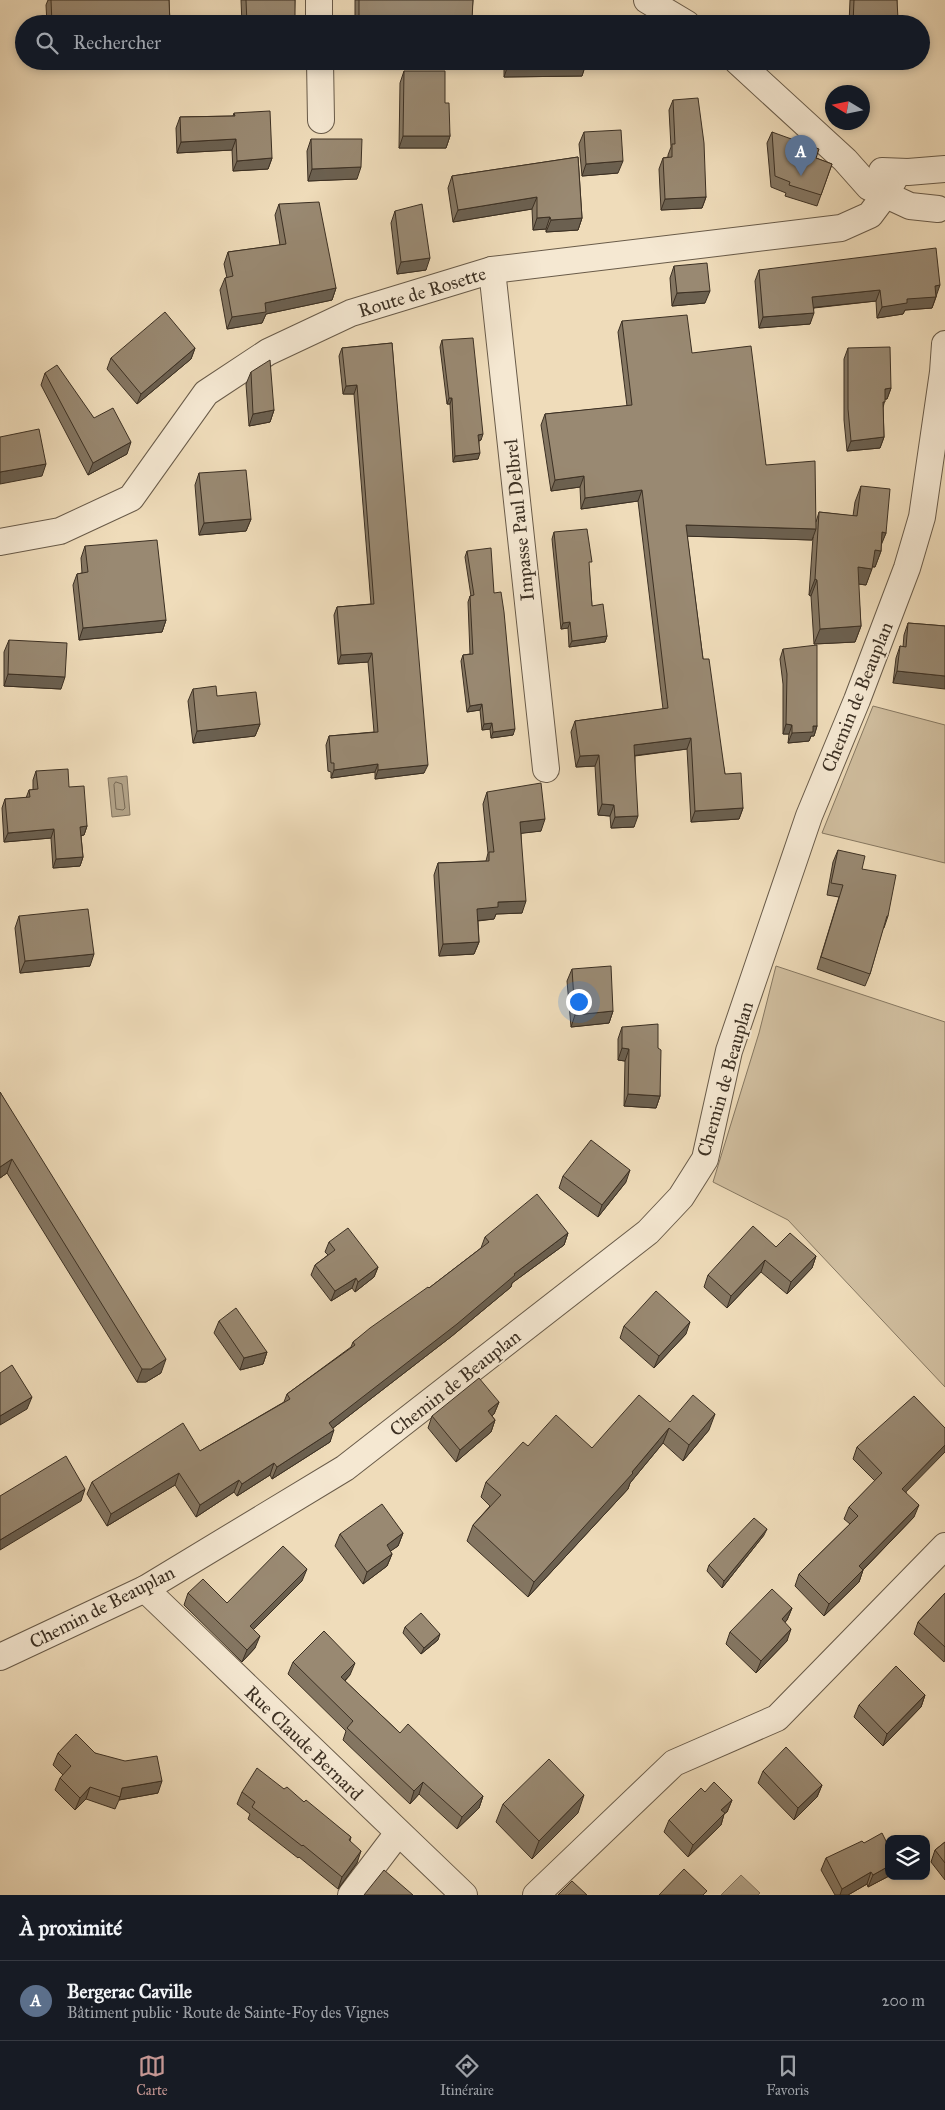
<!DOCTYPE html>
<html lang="fr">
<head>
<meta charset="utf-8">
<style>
	body { margin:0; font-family:"IM FELL Great Primer",serif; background:#242831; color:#f1f3f6 }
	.controls { position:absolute; right:15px; bottom:15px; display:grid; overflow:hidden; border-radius:10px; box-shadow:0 2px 8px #0003 }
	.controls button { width:45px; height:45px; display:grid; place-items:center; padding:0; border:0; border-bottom:1px solid #363941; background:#171b24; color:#f1f3f6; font:25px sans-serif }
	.compass { position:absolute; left:825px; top:85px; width:45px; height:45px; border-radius:50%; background:#171b24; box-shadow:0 2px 8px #0003; rotate:280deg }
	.you { position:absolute; left:578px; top:1001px; width:18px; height:18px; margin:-12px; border:4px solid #fff; border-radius:50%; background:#1a73e8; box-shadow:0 0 0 8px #1a73e833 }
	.badge { display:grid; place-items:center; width:32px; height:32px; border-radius:50%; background:#c59692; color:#fff; font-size:16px; font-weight:700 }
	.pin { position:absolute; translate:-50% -41px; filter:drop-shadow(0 1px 2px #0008) }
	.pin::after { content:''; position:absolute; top:26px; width:18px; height:15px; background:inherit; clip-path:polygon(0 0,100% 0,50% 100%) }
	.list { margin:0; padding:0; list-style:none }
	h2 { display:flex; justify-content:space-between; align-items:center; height:65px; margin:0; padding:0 20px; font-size:21px }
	h2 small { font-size:16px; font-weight:400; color:#9ea1a6 }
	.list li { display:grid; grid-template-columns:32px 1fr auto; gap:15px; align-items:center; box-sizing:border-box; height:80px; padding:0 20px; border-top:1px solid #363941 }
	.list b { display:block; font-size:19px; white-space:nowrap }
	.list p { margin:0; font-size:16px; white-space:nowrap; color:#9ea1a6 }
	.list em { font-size:16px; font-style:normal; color:#9ea1a6 }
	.icon { flex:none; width:28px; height:28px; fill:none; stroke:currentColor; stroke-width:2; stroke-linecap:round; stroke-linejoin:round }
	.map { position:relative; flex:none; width:945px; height:1895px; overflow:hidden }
	.search { position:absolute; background:#171b24; box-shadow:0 2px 8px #0003; left:15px; right:15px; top:15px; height:55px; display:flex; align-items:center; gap:12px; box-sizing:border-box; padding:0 18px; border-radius:28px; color:#9ea1a6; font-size:19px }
	.sheet { height:145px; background:#171b24 }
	nav { display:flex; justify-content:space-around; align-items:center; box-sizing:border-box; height:70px; border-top:1px solid #363941; background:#171b24; font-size:14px; color:#9ea1a6 }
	nav a { display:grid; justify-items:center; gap:2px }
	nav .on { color:#c59692 }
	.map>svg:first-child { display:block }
	.green { fill:#d1bfa0; stroke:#867862 }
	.water { fill:#b2a287; stroke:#83745f }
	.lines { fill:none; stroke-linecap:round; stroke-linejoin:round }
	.shore { stroke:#776955; stroke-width:1 }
	.street-casing { stroke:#695b49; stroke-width:28 }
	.street { stroke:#f5e8d2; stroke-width:26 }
	.wall { fill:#847662; stroke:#3c3023 }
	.shaded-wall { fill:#6b6050; stroke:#3c3023 }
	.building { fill:#998972; stroke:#3c3023 }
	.labels { text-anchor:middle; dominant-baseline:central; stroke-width:4; stroke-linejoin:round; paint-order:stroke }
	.street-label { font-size:19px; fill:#3c3023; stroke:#f5e8d2 }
</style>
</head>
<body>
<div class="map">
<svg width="945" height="1895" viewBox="0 0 945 1895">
	<rect width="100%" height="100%" fill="#efdcba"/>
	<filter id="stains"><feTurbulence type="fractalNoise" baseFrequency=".004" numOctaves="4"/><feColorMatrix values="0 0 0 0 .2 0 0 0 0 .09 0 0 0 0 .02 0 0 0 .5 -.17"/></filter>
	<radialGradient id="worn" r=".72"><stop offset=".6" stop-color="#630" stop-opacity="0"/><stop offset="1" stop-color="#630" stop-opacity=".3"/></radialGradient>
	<g class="green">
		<polygon points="873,706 945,725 945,863 822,833"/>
		<polygon points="776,966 945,1022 945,1387 788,1220 713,1182 759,1033"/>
	</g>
	<g class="water">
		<polygon points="127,776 130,815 112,817 108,778"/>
		<polygon points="741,1875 760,1893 758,1895 721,1895"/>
	</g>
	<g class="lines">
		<polygon class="shore" points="116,782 122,784 125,808 123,810 116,809 114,785"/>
		<g class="street-casing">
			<g id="street">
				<polyline points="319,0 319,24"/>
				<polyline points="647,0 687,24"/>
				<polyline points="320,61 321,120"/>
				<polyline points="737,61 845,160 869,187 910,206 938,209"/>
				<polyline points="882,171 908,172 945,169"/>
				<polyline points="492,270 546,769"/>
				<polyline points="0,542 60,531 131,498 206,393 268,352 351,313 492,270 841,228 870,215 885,195 898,172"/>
				<polyline points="145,1589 464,1895"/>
				<polyline points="0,1657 145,1589 345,1468 648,1232 681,1197 705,1159 729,1051 809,816 857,700 907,568 922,517 943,372 945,344"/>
				<polyline points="351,1895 398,1833"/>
				<polyline points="536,1895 674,1763 777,1718 945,1546"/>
			</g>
		</g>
		<use href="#street" class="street"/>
	</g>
	<g class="wall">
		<polygon points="48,0 169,0 170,24 47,24 46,5"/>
		<polygon points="241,0 295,0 294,24 242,24"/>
		<polygon points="355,0 473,0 471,24 355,24"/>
		<polygon points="850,0 897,0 896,24 849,24"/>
		<polygon points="504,61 586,61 582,76 504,77"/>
		<polygon points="404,71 445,103 450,136 446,148 399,148 400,83"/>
		<polygon points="673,100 706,197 702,208 661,210 659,169 663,158 668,157 668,155 671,147 669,110"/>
		<polygon points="234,113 272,158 268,169 233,171 232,150 177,153 176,128 180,117 233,116"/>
		<polygon points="584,132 618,173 582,176 579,144"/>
		<polygon points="772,132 816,158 832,164 817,206 785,196 786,193 771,187 767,143"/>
		<polygon points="311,139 357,179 308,181 307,151"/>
		<polygon points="578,157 582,218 578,230 546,232 546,229 533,230 532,209 453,222 448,188 452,176"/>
		<polygon points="279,204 336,288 332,300 266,314 262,323 227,329 220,290 225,278 227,278 224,264 228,252 280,245 275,215"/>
		<polygon points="395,211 426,270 397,274 391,223"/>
		<polygon points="674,266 705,303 672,306 670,278"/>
		<polygon points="759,270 936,295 936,297 932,308 905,310 903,314 877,318 876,301 814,308 810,324 759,328 755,281"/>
		<polygon points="622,321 692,353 766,465 816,522 819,512 853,516 855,502 861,486 886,533 881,544 881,551 875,567 872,567 866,585 858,584 861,626 855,642 814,644 811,596 809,595 813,537 812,540 687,536 703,659 725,774 743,808 739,819 691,822 687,749 635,756 634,827 611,828 610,816 598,815 595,766 576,767 571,732 575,721 663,709 638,501 581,509 580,487 551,491 541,425 545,414 627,406 618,332"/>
		<polygon points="442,340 481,440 479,441 478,459 453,462 450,404 447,404 440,347"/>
		<polygon points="392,343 424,773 375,779 375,772 331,778 331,772 328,771 326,745 329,736 374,732 368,662 338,664 334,615 337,607 371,604 354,394 343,394 339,356 342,348"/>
		<polygon points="195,348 191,359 137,404 107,369 111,358"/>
		<polygon points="848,348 891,388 887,399 885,399 883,408 884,437 880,448 847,451 844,420 844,359"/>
		<polygon points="251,372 274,410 270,422 249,426 246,384"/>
		<polygon points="45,373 94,418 127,454 88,475 41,385"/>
		<polygon points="199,473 251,519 246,531 199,535 195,485"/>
		<polygon points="554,532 589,568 592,606 607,636 605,642 569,647 568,628 561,629 552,539"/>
		<polygon points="85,546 166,620 162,632 79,640 73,585 77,574 82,573 81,558"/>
		<polygon points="467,551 494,593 513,735 491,738 490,729 482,730 480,710 467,712 461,661 463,655 470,654 468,602 470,596 471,596 465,557"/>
		<polygon points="908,623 945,626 893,683 896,658 900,646 903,647 904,635"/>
		<polygon points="9,640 61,689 4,686 4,652"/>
		<polygon points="783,649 817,726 814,736 811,736 809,741 788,743 789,734 783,734 783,684 780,659"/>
		<polygon points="193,689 217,696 260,724 255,736 193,743 188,701"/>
		<polygon points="36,771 69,787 87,826 84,835 81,836 83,857 80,866 53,868 51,838 4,842 2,808 5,799 26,798 29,790 33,790 33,780"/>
		<polygon points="487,792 541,831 521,833 522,913 496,914 494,919 478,921 479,942 474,954 439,956 434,875 438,863 486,861 488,853 483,804"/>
		<polygon points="838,850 862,869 888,916 884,928 883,928 870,974 865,986 817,969 839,897 827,895 833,862"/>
		<polygon points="19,916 90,966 20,973 15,928"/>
		<polygon points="572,969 613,1011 609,1023 571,1027 567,981"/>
		<polygon points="622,1027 658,1048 660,1096 656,1108 624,1106 625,1061 618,1060 618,1039"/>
		<polygon points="0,1092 161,1373 146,1382 137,1382 7,1173 0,1178"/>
		<polygon points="563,1176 626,1182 598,1217 559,1188"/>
		<polygon points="568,1233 564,1245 512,1283 511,1287 452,1336 333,1428 330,1442 272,1479 270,1475 237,1496 234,1492 196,1517 175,1485 107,1526 87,1494 92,1482 200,1451 284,1402 287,1394 351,1347 353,1342 429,1288 481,1248 485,1237"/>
		<polygon points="329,1242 378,1267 374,1277 355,1292 352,1288 331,1301 311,1275 315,1265 328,1255 325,1252"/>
		<polygon points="776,1247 816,1256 812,1268 787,1294 761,1272 727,1308 704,1287 708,1275"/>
		<polygon points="219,1321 267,1352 263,1364 240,1370 214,1333"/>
		<polygon points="624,1326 686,1334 654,1368 620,1338"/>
		<polygon points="499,1402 494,1414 492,1416 495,1420 491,1432 456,1462 428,1428 432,1416"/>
		<polygon points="670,1422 709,1430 683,1461 663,1443 630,1483 628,1489 528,1597 467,1541 473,1525 490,1506 481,1497 486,1482 528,1446 592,1448"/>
		<polygon points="857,1447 906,1492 914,1517 863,1570 859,1582 824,1616 795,1586 799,1574 850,1524 844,1519 849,1507 875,1481 853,1459"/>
		<polygon points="403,1533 398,1546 390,1551 392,1554 387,1566 363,1584 335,1546 340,1534"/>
		<polygon points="764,1535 722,1588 707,1571 709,1565"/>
		<polygon points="302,1581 253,1630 255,1648 242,1662 184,1605 188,1593 227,1603"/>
		<polygon points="945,1593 945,1660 944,1662 914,1634 918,1622"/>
		<polygon points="792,1608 787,1620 785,1622 787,1641 756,1673 726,1644 730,1632"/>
		<polygon points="405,1627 438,1640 421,1654 403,1633"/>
		<polygon points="293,1662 350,1675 345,1681 400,1733 483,1796 479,1808 457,1829 419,1794 410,1804 343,1740 346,1731 288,1674"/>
		<polygon points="925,1695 921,1707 883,1746 854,1717 859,1705"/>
		<polygon points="58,1753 95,1753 158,1793 119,1800 115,1809 86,1799 75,1810 55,1790 60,1778 63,1775 53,1765"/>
		<polygon points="763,1771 822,1785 817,1797 794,1820 758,1783"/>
		<polygon points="284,1789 304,1802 351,1837 350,1841 357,1863 338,1889 299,1857 298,1858 248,1819 250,1814 237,1804 242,1792"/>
		<polygon points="705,1792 732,1800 727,1812 724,1814 721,1825 688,1857 664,1832 669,1820"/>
		<polygon points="503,1804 578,1813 532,1859 496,1822"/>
		<polygon points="945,1842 945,1880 931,1862 935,1850"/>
		<polygon points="889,1847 889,1876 868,1887 867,1884 848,1895 835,1895 821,1870 826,1858"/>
	</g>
	<g class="shaded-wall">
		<polygon points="359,17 434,17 432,24 357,24"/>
		<polygon points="434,19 472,20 471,24 432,24"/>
		<polygon points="886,19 898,19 896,24 884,24"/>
		<polygon points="586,64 582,76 504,77 508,65"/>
		<polygon points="403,136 450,136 446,148 399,148"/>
		<polygon points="236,139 232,150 177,153 181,142"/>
		<polygon points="272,158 268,169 233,171 237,161"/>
		<polygon points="623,161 618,173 582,176 586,164"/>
		<polygon points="361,167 357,179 308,181 312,169"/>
		<polygon points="537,197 532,209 453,222 458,210"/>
		<polygon points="706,197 702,208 661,210 665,199"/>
		<polygon points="550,217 546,229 533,230 537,218"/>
		<polygon points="582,218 578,230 546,232 551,220"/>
		<polygon points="430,258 426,270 397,274 401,262"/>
		<polygon points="940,285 932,308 905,310 903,314 877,318 882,307 907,299 935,286"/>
		<polygon points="336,288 332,300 266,314 262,323 227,329 232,317 265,303"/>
		<polygon points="880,290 876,301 808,308 812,297"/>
		<polygon points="710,291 705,303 672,306 677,293"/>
		<polygon points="814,313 810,324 759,328 763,317"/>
		<polygon points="195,348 191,359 137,404 141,394"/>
		<polygon points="357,385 354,394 343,394 346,386"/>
		<polygon points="891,388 887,399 881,399 885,389"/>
		<polygon points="449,398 452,398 450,404 447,404"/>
		<polygon points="274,410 270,422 249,426 253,414"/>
		<polygon points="483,434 481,440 476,441 478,435"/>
		<polygon points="884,437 880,448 847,451 851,441"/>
		<polygon points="131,442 127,454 88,475 93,463"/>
		<polygon points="480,453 478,459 453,462 455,456"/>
		<polygon points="46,464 42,476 0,484 0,472"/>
		<polygon points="584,476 580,487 551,491 555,480"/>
		<polygon points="642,490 638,501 581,509 585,498"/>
		<polygon points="251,519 246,531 199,535 204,523"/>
		<polygon points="686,525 816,529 812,540 682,536"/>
		<polygon points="882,532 886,533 880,548"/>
		<polygon points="875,550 881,551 875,567 869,566"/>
		<polygon points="858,567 872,569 866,585 852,583"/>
		<polygon points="815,579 817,580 811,596 809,595"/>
		<polygon points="166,620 162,632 79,640 83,628"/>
		<polygon points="570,622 568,628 561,629 563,623"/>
		<polygon points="861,626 855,642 814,644 820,629"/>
		<polygon points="607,636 605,642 569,647 572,641"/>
		<polygon points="372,653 368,662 338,664 341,655"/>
		<polygon points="897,671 945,676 945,689 893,683"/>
		<polygon points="8,674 65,677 61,689 4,686"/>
		<polygon points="482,704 480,710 467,712 470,706"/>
		<polygon points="492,723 490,729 482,730 484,724"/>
		<polygon points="260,724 255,736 193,743 197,731"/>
		<polygon points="786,724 792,725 789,734 783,734"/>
		<polygon points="813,726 817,726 814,736 811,736 809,741 788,743 792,733"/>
		<polygon points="515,729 513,735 491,738 493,732"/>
		<polygon points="691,738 687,749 630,756 634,745"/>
		<polygon points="599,755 595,766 576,767 580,756"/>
		<polygon points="378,764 375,772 331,778 334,770"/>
		<polygon points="428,765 424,773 375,779 378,770"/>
		<polygon points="602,804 614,805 610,816 598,815"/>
		<polygon points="743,808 739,819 691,822 695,811"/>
		<polygon points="638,816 634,827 611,828 615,817"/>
		<polygon points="545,819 541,831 516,834 520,822"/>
		<polygon points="87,826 84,835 77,836 80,827"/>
		<polygon points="54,829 51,838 4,842 8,833"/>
		<polygon points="83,857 80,866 53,868 56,859"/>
		<polygon points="526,901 522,913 496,914 494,919 473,921 477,909 498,902"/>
		<polygon points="479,942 474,954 439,956 443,944"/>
		<polygon points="94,954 90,966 20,973 25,961"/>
		<polygon points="613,1011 609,1023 571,1027 575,1015"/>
		<polygon points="622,1048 629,1049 625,1061 618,1060"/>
		<polygon points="628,1094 660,1096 656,1108 624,1106"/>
		<polygon points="12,1159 7,1173 0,1178 0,1167"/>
		<polygon points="630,1170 626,1182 598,1217 602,1205"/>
		<polygon points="568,1233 564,1245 512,1283 511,1287 452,1336 324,1435 329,1423 514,1274"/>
		<polygon points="816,1256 812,1268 787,1294 791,1282"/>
		<polygon points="765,1260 761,1272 727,1308 731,1296"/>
		<polygon points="378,1267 374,1277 355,1292 358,1282"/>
		<polygon points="356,1278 352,1288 331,1301 335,1291"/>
		<polygon points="690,1322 686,1334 654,1368 659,1356"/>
		<polygon points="267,1352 263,1364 240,1370 244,1358"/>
		<polygon points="166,1359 161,1373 146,1382 137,1382 142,1369"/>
		<polygon points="32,1397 27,1409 0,1425 0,1416"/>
		<polygon points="499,1402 494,1414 484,1423 488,1411"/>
		<polygon points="715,1414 709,1430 683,1461 689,1445"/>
		<polygon points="495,1420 491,1432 456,1462 460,1450"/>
		<polygon points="669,1428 663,1443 630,1483 628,1489 528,1597 534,1582 632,1472"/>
		<polygon points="334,1430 330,1442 272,1479 277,1467"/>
		<polygon points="945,1445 945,1452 898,1500 902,1489"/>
		<polygon points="274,1463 270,1475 237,1496 242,1484"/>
		<polygon points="179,1473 175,1485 107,1526 111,1514"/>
		<polygon points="239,1480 234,1492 196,1517 200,1505"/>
		<polygon points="85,1489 81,1501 0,1550 0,1540"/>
		<polygon points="919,1505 914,1517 855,1578 859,1566"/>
		<polygon points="767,1529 764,1535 722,1588 724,1581"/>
		<polygon points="403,1533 398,1546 382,1557 387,1545"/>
		<polygon points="392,1554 387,1566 363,1584 367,1572"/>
		<polygon points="307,1569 302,1581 245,1638 250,1626"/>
		<polygon points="863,1570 859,1582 824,1616 829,1604"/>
		<polygon points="792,1608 787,1620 778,1631 782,1619"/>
		<polygon points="791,1629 787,1641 756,1673 761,1661"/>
		<polygon points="440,1634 438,1640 421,1654 424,1648"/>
		<polygon points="260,1636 255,1648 242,1662 247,1650"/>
		<polygon points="355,1663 350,1675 336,1689 341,1677"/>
		<polygon points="925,1695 921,1707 883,1746 887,1734"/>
		<polygon points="162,1781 158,1793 119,1800 122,1788"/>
		<polygon points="423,1782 419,1794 410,1804 414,1791"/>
		<polygon points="822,1785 817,1797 794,1820 798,1808"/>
		<polygon points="90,1787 86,1799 75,1810 80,1798"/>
		<polygon points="584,1795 578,1813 532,1859 539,1841"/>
		<polygon points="483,1796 479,1808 457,1829 462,1817"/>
		<polygon points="732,1800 727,1812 724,1814 721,1825 688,1857 693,1845 721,1810"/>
		<polygon points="361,1851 357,1863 338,1889 342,1877"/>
		<polygon points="889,1866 889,1876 868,1887 873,1875"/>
		<polygon points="871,1872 867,1884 848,1895 840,1895 842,1889"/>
	</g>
	<g class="building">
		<polygon points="51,0 169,0 170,24 52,24"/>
		<polygon points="246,0 295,0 295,20 292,20 292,24 247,24"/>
		<polygon points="359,0 473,0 472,20 434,19 434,17 359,17"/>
		<polygon points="854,0 897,0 898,19 886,19 886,24 853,24"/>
		<polygon points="508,61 586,61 586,64 508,65"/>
		<polygon points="404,71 445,71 445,103 449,103 450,136 403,136"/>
		<polygon points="698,98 704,143 706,197 665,199 663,158 672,157 672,144 675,144 673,100"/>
		<polygon points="270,111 272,158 237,161 236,139 181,142 180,117 235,116 234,113"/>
		<polygon points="621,130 623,161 586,164 584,132"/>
		<polygon points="772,132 819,149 816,158 832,164 821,195 789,185 790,182 775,176"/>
		<polygon points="311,139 362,139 361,167 312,169"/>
		<polygon points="578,157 582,218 551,220 550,217 537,218 537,197 458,210 452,176"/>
		<polygon points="319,202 336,288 265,303 266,312 232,317 225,278 233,276 228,252 286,244 279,204"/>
		<polygon points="422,204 430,258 401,262 395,211"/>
		<polygon points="936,248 940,285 935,286 936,297 907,299 907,303 882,307 880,290 812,297 814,313 763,317 759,270"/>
		<polygon points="707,263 710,291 677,293 674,266"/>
		<polygon points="165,312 195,348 141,394 111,358"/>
		<polygon points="687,315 692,353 751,346 766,465 815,461 816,529 686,525 703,659 709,659 725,774 741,773 743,808 695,811 691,738 634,745 638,816 615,817 614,805 602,804 599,755 580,756 575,721 668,708 642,490 585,498 584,476 555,480 545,414 632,405 622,321"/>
		<polygon points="473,338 483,434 478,435 480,453 455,456 452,398 449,398 442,340"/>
		<polygon points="392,343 428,765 378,770 378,764 334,770 334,763 331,763 329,736 378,732 372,653 341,655 337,607 374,604 357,385 346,386 342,348"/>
		<polygon points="890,347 891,388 885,389 885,402 883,402 884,437 851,441 848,409 848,348"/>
		<polygon points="270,360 274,410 253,414 251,372"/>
		<polygon points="57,365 94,418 113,408 131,442 93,463 45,373"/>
		<polygon points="39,429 46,464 0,472 0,437"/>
		<polygon points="246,470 251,519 204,523 199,473"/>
		<polygon points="861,486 890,489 886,533 882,532 881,551 875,550 872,569 858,567 861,626 820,629 817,580 815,579 819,512 857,516"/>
		<polygon points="587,529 592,562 589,562 592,606 603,604 607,636 572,641 570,622 563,623 554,532"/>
		<polygon points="157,540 166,620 83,628 77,574 88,572 85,546"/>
		<polygon points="491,548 494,593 501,592 504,612 515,729 493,732 492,723 484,724 482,704 470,706 463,655 473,654 470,596 474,595 467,551"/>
		<polygon points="908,623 945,626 945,676 897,671 900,646 906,647"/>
		<polygon points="9,640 67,643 65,677 8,674"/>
		<polygon points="817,645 817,726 813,726 813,732 792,733 792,725 786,724 787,674 783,649"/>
		<polygon points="216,686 217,696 256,692 260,724 197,731 193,689"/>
		<polygon points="68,769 69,787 84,786 87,826 80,827 83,857 56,859 54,829 8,833 5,799 30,797 29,790 38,789 36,771"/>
		<polygon points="541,783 545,819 520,822 526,901 498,902 498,907 477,909 479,942 443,944 438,863 489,861 489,852 494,852 487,792"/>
		<polygon points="838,850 865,856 862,869 896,875 888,916 887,916 870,974 821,957 843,885 831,883"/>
		<polygon points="88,909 94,954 25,961 19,916"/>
		<polygon points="611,966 613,1011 575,1015 572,969"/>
		<polygon points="658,1024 658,1048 661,1050 660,1096 628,1094 629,1049 622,1048 622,1027"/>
		<polygon points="0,1092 166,1359 151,1369 142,1369 12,1159 0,1167"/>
		<polygon points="591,1140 630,1170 602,1205 563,1176"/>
		<polygon points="537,1194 568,1233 514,1274 515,1275 457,1324 329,1423 334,1430 277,1467 274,1463 242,1484 239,1480 200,1505 179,1473 111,1514 92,1482 183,1423 200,1451 290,1399 287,1394 355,1345 353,1342 370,1328 428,1287 429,1288 489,1242 485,1237"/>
		<polygon points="753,1226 776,1247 790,1233 816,1256 791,1282 765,1260 731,1296 708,1275"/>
		<polygon points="348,1228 378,1267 358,1282 356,1278 335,1291 315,1265 335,1250 329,1242"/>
		<polygon points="656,1291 690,1322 659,1356 624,1326"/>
		<polygon points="236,1308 267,1352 244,1358 219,1321"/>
		<polygon points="12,1365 32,1397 0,1416 0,1373"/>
		<polygon points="479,1378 499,1402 488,1411 495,1420 460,1450 432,1416"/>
		<polygon points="639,1395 670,1422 693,1395 715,1414 689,1445 669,1428 632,1472 633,1473 534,1582 473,1525 501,1495 486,1482 523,1442 528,1446 556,1415 592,1448"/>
		<polygon points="914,1396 945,1428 945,1445 902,1489 919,1505 859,1566 863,1570 829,1604 799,1574 858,1516 849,1507 882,1473 857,1447"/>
		<polygon points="66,1456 85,1489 0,1540 0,1496"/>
		<polygon points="382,1504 403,1533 387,1545 392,1554 367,1572 340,1534"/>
		<polygon points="754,1518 767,1529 724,1581 709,1565"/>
		<polygon points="283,1546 307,1569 250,1626 260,1636 247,1650 188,1593 203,1579 227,1603"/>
		<polygon points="772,1589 792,1608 782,1619 791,1629 761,1661 730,1632"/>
		<polygon points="945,1593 945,1647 918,1622"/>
		<polygon points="421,1613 440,1634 424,1648 405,1627"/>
		<polygon points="324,1631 355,1663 341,1677 400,1733 408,1724 483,1796 462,1817 423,1782 414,1791 347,1728 353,1721 293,1662"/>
		<polygon points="896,1666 925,1695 887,1734 859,1705"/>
		<polygon points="76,1734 95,1753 125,1761 157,1756 162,1781 122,1788 120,1797 90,1787 80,1798 60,1778 71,1766 58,1753"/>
		<polygon points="786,1747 822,1785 798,1808 763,1771"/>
		<polygon points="549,1759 584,1795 539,1841 503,1804"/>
		<polygon points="257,1768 284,1789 287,1787 304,1802 306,1800 351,1837 349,1840 361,1851 342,1877 303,1845 302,1846 252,1807 255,1802 242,1792"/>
		<polygon points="714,1782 732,1800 721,1810 725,1813 693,1845 669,1820 701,1788 705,1792"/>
		<polygon points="882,1833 889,1847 889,1866 873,1875 871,1872 842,1889 826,1858 862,1841 864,1843"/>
		<polygon points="945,1842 945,1863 935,1850"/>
		<polygon points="684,1869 707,1891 703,1895 659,1895"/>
		<polygon points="384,1870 413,1895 364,1895"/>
		<polygon points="572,1881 587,1895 558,1895"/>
	</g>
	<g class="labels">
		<g class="street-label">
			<text transform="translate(422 292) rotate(-17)">Route de Rosette</text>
			<text transform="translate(519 520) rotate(-96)">Impasse Paul Delbrel</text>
			<text transform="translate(857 697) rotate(-68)">Chemin de Beauplan</text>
			<text transform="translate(725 1079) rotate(-74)">Chemin de Beauplan</text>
			<text transform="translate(455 1383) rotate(-38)">Chemin de Beauplan</text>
			<text transform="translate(102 1607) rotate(-27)">Chemin de Beauplan</text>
			<text transform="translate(304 1743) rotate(44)">Rue Claude Bernard</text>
		</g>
	</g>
	<rect width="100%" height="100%" filter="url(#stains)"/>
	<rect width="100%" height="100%" fill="url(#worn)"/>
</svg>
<div class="controls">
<button><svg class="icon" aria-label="layers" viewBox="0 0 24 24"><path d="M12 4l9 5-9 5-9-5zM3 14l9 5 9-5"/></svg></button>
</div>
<svg class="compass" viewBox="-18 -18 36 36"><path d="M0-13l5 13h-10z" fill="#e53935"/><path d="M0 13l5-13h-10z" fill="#9ea1a6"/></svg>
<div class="you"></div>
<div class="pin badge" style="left:801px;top:176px;background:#5c6f8a">A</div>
<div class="search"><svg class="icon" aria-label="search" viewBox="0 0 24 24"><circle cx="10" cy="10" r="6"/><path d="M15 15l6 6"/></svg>Rechercher</div>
</div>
<section class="sheet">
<h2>À proximité<small></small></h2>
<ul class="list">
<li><span class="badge" style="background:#5c6f8a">A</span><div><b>Bergerac Caville</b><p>Bâtiment public · Route de Sainte-Foy des Vignes</p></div><em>200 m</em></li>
</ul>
</section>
<nav>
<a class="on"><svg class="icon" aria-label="map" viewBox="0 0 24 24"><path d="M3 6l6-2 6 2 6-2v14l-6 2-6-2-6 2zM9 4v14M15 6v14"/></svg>Carte</a>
<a><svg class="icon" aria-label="directions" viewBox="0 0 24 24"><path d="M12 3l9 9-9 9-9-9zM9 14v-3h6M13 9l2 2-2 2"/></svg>Itinéraire</a>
<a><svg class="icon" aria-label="saved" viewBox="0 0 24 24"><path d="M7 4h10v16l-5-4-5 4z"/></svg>Favoris</a>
</nav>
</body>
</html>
